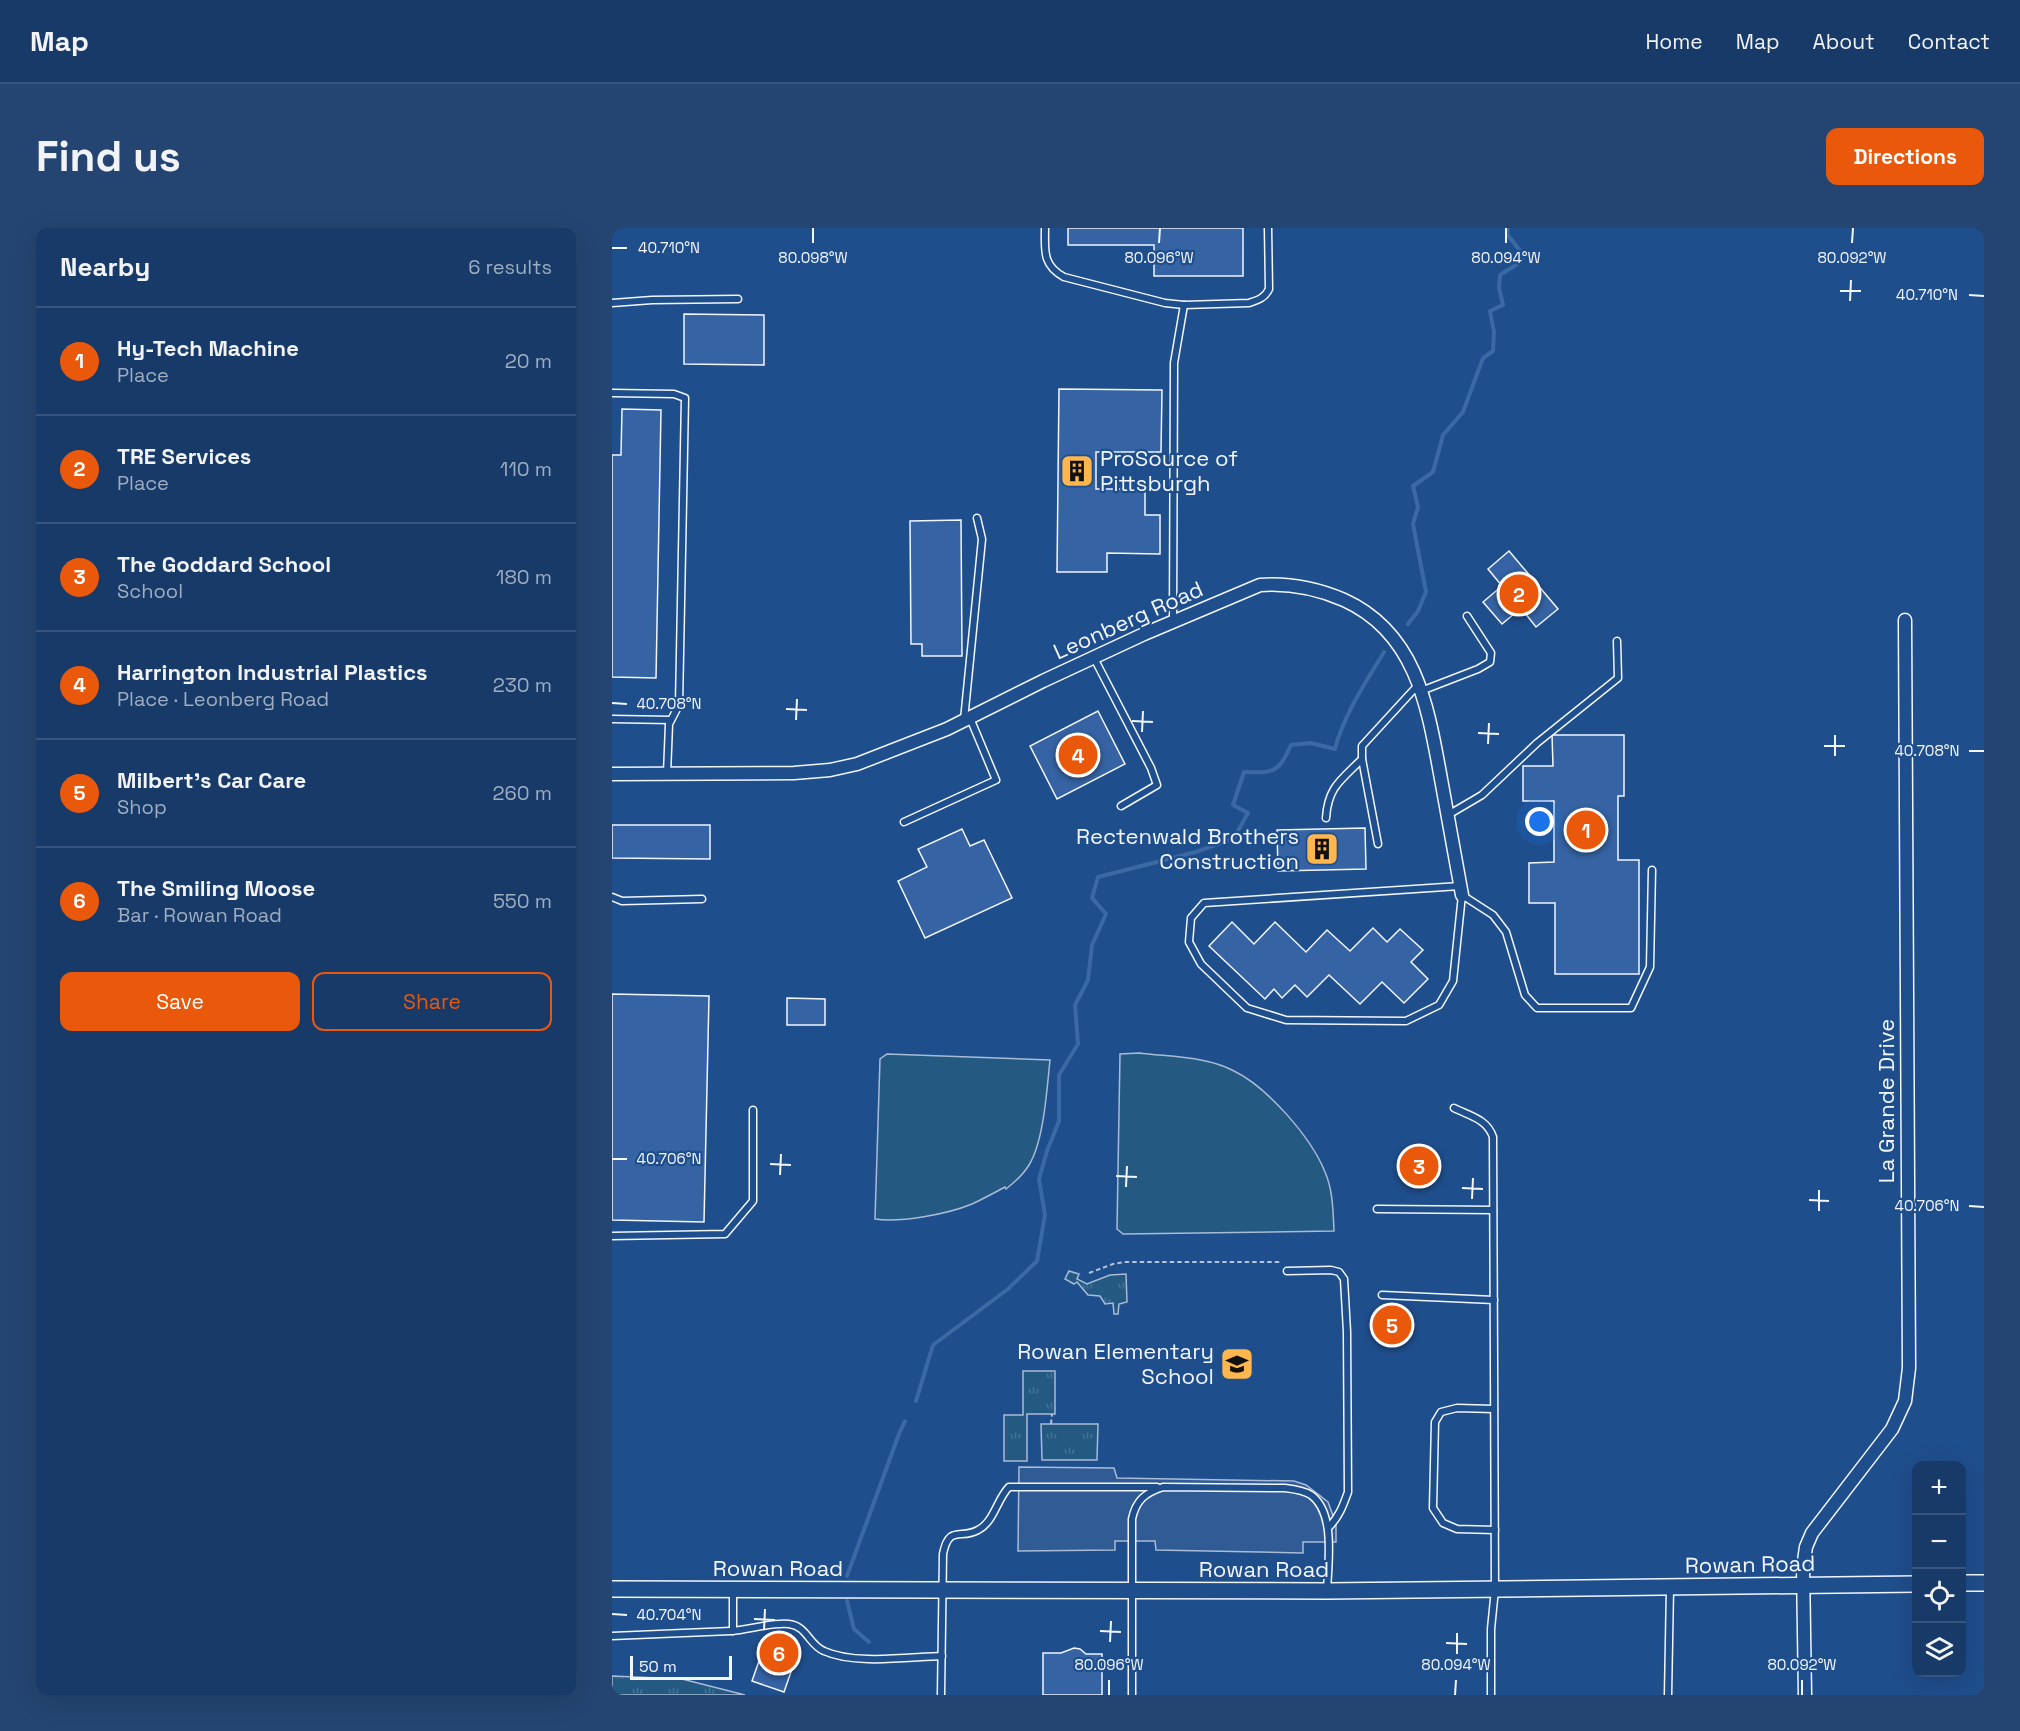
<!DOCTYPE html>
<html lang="en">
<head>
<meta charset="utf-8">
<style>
	body { margin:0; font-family:"Space Grotesk",sans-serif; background:#244571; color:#f1f3f6 }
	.controls { position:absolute; right:18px; bottom:18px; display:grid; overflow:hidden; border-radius:12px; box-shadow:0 6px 24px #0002 }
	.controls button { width:54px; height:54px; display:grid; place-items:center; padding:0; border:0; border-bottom:2px solid #36547d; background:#173a69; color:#f1f3f6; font:30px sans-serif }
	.scale { position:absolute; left:18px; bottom:15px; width:102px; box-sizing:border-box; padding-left:6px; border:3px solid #f2f6ff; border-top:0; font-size:16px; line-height:21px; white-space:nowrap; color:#f2f6ff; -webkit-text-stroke:4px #1f4e8c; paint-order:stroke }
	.you { position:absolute; left:928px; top:594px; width:21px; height:21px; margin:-15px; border:4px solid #fff; border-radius:50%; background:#1a73e8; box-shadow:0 0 0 9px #1a73e833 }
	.badge { display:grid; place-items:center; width:39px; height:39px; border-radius:50%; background:#ea580c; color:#fff; font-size:20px; font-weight:700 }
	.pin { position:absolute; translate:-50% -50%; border:3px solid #fff; box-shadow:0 2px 6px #0006 }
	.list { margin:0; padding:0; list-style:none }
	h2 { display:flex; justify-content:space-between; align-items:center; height:78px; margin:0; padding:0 24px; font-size:26px }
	h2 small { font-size:20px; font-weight:400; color:#9eadc0 }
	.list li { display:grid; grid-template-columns:39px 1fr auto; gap:18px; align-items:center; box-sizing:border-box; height:108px; padding:0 24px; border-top:2px solid #36547d }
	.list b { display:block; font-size:22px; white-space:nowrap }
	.list p { margin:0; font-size:20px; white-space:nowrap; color:#9eadc0 }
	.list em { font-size:20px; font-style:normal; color:#9eadc0 }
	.actions { display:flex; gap:12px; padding:18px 24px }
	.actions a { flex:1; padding:14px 0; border:2px solid #ea580c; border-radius:12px; text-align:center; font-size:21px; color:#ea580c }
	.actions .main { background:#ea580c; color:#fff }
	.icon { flex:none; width:33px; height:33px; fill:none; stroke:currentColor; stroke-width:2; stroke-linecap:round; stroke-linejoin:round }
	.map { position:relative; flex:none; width:1372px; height:1467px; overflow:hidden; border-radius:12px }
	header { display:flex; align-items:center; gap:36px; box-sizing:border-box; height:84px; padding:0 30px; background:#173a69; border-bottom:2px solid #36547d }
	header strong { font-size:28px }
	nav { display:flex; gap:33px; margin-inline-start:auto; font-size:21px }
	.intro { display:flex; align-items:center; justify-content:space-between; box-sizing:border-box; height:144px; padding:0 36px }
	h1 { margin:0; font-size:42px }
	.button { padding:15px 27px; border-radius:12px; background:#ea580c; color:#fff; font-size:21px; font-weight:700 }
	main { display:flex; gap:36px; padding:0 36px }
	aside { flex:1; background:#173a69; border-radius:12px; box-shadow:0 6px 24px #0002 }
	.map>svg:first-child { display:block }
	.grass { fill:url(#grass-tufts); stroke:#a8bbd7; stroke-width:1.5 }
	.pitch { fill:#245a82; stroke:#a8bbd7; stroke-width:1.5 }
	.parking { fill:#305b95; stroke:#a8bbd7; stroke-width:1.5 }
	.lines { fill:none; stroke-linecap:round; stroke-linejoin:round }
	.stream { stroke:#3b69a3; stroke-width:4 }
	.building { fill:#3563a3; stroke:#f2f6ff; stroke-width:1.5 }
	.service-casing { stroke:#f2f6ff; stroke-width:9 }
	.minor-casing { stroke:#f2f6ff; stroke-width:15 }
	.tertiary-casing { stroke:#f2f6ff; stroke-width:18 }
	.path { stroke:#b3c4dc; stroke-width:2; stroke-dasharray:4.5 3; stroke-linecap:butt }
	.service { stroke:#1f4e8c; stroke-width:6 }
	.minor { stroke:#1f4e8c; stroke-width:12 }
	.tertiary { stroke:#1f4e8c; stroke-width:15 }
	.ticks { fill:none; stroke:#f2f6ff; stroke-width:2 }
	.labels { text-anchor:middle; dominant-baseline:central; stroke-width:4.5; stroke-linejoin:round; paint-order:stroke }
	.poi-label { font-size:22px; fill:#f2f6ff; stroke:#1f4e8c; text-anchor:end }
	.street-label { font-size:22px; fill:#f2f6ff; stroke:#1f4e8c }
	.ticks-label { font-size:15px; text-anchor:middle; fill:#f2f6ff; stroke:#1f4e8c; stroke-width:4.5; stroke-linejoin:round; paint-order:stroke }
</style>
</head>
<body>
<header>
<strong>Map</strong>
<nav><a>Home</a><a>Map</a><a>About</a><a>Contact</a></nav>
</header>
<div class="intro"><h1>Find us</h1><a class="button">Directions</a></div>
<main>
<aside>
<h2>Nearby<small>6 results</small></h2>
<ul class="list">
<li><span class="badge">1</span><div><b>Hy-Tech Machine</b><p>Place</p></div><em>20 m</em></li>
<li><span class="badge">2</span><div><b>TRE Services</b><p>Place</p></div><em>110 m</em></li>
<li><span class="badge">3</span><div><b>The Goddard School</b><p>School</p></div><em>180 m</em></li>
<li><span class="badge">4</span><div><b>Harrington Industrial Plastics</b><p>Place · Leonberg Road</p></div><em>230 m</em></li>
<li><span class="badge">5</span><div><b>Milbert's Car Care</b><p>Shop</p></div><em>260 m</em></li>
<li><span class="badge">6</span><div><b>The Smiling Moose</b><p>Bar · Rowan Road</p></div><em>550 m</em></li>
</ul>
<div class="actions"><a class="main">Save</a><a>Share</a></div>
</aside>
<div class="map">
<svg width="1372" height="1467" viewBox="0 0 1372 1467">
	<defs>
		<pattern id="grass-tufts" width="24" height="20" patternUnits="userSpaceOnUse" patternTransform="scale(1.5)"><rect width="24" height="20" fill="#245a82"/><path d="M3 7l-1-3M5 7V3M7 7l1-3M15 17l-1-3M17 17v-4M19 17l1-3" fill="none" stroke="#447295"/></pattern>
	</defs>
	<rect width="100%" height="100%" fill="#1f4e8c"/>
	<g class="grass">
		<polygon points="457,1043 467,1046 465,1051 475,1056 498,1047 514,1046 515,1074 507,1076 506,1086 502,1086 501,1075 493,1076 488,1068 476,1067 465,1054 462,1056 453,1051"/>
		<polygon points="411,1143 443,1143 443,1186 415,1186 415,1233 392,1233 392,1187 411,1187"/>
		<polygon points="429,1196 486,1196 485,1232 430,1232"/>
		<polygon points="0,1448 70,1451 133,1467 0,1467"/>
	</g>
	<g class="pitch">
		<path d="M527 825C558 829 594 828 622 843 655 859 699 909 713 944 721 962 721 983 722 1003L511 1006 505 1001 508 826Z"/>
		<path d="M275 826 438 832C435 860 432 913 417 937 411 947 403 954 394 961L393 959C382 965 371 971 360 976 336 986 288 995 263 991L268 831Z"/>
	</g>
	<polygon class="parking" points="407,1239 502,1240 505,1250 682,1253 694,1257 716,1274 724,1296 724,1314 691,1314 691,1325 544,1322 543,1313 503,1313 503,1322 406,1323"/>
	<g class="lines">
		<g class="stream">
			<polyline points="796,396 806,383 814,364 801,296 806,279 801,258 821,244 831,207 851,184 871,130 881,123 882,104 878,83 891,77 887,60 888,47 907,35 912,28 895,6 896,0"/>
			<path d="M304 1173 321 1117 396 1061 425 1033 433 987 427 951 435 923 447 893V847L466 816 463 777 476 752 480 717 494 686 480 670 486 649 584 624 622 610 636 585 621 577 632 544C663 545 666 545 679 517L699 515 723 521C732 486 754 454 772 424"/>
			<polyline points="235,1348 287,1206 293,1193"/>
			<polyline points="235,1373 242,1401 257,1414"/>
		</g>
	</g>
	<g class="building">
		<polygon points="456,0 631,0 631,48 542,48 542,17 456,17"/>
		<polygon points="72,86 152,87 152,137 72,136"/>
		<polygon points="447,161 550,162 549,224 484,224 484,261 533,261 533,287 548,287 548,326 495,325 495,344 445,344"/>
		<polygon points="10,181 49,182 44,450 0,449 0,227 9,227"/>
		<polygon points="349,292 350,428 310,428 310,416 299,416 298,293"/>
		<polygon points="897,323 946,381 924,399 909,380 890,396 871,374 890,358 876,341"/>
		<polygon points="486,483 513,536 445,571 418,518"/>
		<polygon points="940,507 1012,507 1012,568 1006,568 1006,632 1027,632 1027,746 943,746 943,675 917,675 917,635 942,634 942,573 911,573 911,538 941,538"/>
		<polygon points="0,597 98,597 98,631 0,630"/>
		<polygon points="753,600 754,641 666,643 665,602"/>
		<polygon points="350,601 358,618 372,612 400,670 313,710 286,653 315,639 306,621"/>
		<polygon points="620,694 642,716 663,694 694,724 715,702 738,723 761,700 775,714 788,701 811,722 799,734 816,751 792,775 770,754 748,776 717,747 695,769 683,757 670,770 662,761 653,771 597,718"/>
		<polygon points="0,766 97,768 92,994 0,992"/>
		<polygon points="175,770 213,771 213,797 175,797"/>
		<polygon points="155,1410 187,1421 172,1464 140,1453"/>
		<polygon points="462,1420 468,1421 474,1426 490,1426 490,1467 431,1467 431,1425 449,1425"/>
	</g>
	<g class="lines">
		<g class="service-casing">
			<g id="service">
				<path d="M433 0C433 22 430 37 452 49L553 75 572 77 637 75C646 72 653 70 657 61L656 0"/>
				<polyline points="0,75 40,72 126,71"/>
				<polyline points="0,165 62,166 73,170 67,477 57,496 55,546"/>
				<polyline points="561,393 562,135 572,77"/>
				<polyline points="482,430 539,540 545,557 509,578"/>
				<polyline points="809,463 866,441 878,434 879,425 855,388"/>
				<polyline points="0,491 59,492"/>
				<polyline points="352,492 370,311 365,290"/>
				<polyline points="836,587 870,567 925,515 1006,450 1005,413"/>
				<path d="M714 590C716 559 729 552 750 531"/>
				<polyline points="292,594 384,552 358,490"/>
				<polyline points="766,616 750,531 750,518 806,457"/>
				<polyline points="848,658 592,675 579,690 577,714 589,736 635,780 674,792 794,793 827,777 841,753 850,667 881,687 894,704 913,767 925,780 1019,780 1038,739 1040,642"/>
				<polyline points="0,669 10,673 90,671"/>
				<path d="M842 880C858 888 875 891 881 909L883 1361 879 1401V1467"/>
				<polyline points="765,981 881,982"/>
				<polyline points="0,1008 113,1006 141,973 141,882"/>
				<path d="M675 1043 719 1042 727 1044 732 1051 735 1104 736 1264C731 1278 727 1289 716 1300"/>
				<polyline points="770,1067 882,1072"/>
				<polyline points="882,1181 845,1180 829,1184 823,1194 821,1280 831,1295 845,1301 883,1302"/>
				<polyline points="121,1403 121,1362"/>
				<path d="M0 1408C39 1406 79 1405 119 1403 136 1402 160 1394 177 1396 195 1398 197 1417 212 1423 243 1437 296 1429 330 1428"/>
				<path d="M329 1467 331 1326C337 1296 349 1312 366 1302 382 1294 385 1271 397 1259H545"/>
				<path d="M520 1467V1291C524 1272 533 1265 551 1259L672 1260C681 1261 691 1262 699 1267 724 1285 716 1336 715 1363"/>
				<polyline points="1056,1467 1058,1360"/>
			</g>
		</g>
		<g class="minor-casing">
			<g id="minor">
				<path d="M0 546 182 545 218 542 245 536 335 501 431 453 532 406 648 357C677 355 704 360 732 372 805 405 816 480 829 551 836 590 843 629 850 667"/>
				<polyline points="1193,1467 1191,1340 1194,1319 1200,1305 1280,1201 1293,1173 1297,1140 1293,392"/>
			</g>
		</g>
		<g class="tertiary-casing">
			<g id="tertiary">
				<polyline points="1350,1355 1372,1355"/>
				<polyline points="0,1361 715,1363 1304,1356"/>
			</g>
		</g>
		<g class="path">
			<polyline points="477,1045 501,1036 512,1034 670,1034"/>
			<polyline points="439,1196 440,1186"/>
		</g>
		<use href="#service" class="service"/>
		<use href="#minor" class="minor"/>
		<use href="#tertiary" class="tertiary"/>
	</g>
	<path class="ticks" d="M201 15V0M547 15 548 0M894 15V0M1240 15 1241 0M0 20H15M1228 63H1249M1357 67 1372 68M1238 73 1239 52M0 475 15 476M174 481 195 482M184 492 185 471M520 493 541 494M530 504 531 483M866 505 887 506M876 516 877 495M1212 518H1233M1357 523H1372M1223 528V507M0 931H15M158 936 179 937M168 947 169 926M504 948 525 949M514 959 515 938M850 960 871 961M860 971 861 950M1197 972 1217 973M1357 978 1372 979M1207 983V962M0 1386 15 1387M142 1391 163 1392M152 1402 153 1381M488 1403 509 1404M498 1414 499 1393M834 1415 855 1416M845 1426V1405M497 1467V1452M843 1467 844 1452M1190 1467V1452"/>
	<defs>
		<g id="building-square" transform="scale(1.725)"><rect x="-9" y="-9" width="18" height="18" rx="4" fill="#ffb74d" stroke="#1f4e8c"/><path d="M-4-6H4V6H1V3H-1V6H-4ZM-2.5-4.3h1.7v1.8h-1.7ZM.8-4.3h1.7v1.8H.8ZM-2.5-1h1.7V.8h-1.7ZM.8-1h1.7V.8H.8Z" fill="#111"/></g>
		<g id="school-square" transform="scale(1.725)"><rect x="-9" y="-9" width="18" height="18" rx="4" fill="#ffb74d" stroke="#1f4e8c"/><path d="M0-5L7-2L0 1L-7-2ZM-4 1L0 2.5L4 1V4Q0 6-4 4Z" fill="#111"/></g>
	</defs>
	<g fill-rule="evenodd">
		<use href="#building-square" x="465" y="243"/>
		<use href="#building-square" x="710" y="621"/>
		<use href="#school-square" x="625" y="1136"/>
	</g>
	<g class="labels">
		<g class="poi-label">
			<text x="488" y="230" text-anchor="start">ProSource of<tspan x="488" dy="25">Pittsburgh</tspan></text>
			<text x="687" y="608">Rectenwald Brothers<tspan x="687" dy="25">Construction</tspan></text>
			<text x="602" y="1123">Rowan Elementary<tspan x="602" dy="25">School</tspan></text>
		</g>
		<g class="street-label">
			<text transform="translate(516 392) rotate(-24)">Leonberg Road</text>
			<text transform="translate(1274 873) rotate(-90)">La Grande Drive</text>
			<text transform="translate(1138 1336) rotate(-1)">Rowan Road</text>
			<text x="166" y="1340">Rowan Road</text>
			<text x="652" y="1341">Rowan Road</text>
		</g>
	</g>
	<g class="ticks-label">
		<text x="57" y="25">40.710°N</text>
		<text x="201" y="35">80.098°W</text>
		<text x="547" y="35">80.096°W</text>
		<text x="894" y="35">80.094°W</text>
		<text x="1240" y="35">80.092°W</text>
		<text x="1315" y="72">40.710°N</text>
		<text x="57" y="481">40.708°N</text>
		<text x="1315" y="528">40.708°N</text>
		<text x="57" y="936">40.706°N</text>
		<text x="1315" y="983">40.706°N</text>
		<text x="57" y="1392">40.704°N</text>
		<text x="497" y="1442">80.096°W</text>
		<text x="844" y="1442">80.094°W</text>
		<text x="1190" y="1442">80.092°W</text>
	</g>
</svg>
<div class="controls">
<button>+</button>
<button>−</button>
<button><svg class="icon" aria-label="locate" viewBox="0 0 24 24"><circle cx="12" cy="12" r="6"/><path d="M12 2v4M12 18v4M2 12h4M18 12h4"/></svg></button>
<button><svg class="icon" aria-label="layers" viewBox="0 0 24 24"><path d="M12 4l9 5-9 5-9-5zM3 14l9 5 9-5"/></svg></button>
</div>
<div class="scale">50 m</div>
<div class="you"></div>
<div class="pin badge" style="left:974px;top:602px">1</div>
<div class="pin badge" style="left:907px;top:366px">2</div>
<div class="pin badge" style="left:807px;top:938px">3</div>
<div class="pin badge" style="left:466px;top:527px">4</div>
<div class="pin badge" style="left:780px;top:1097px">5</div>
<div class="pin badge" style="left:167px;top:1425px">6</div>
</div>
</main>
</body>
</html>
